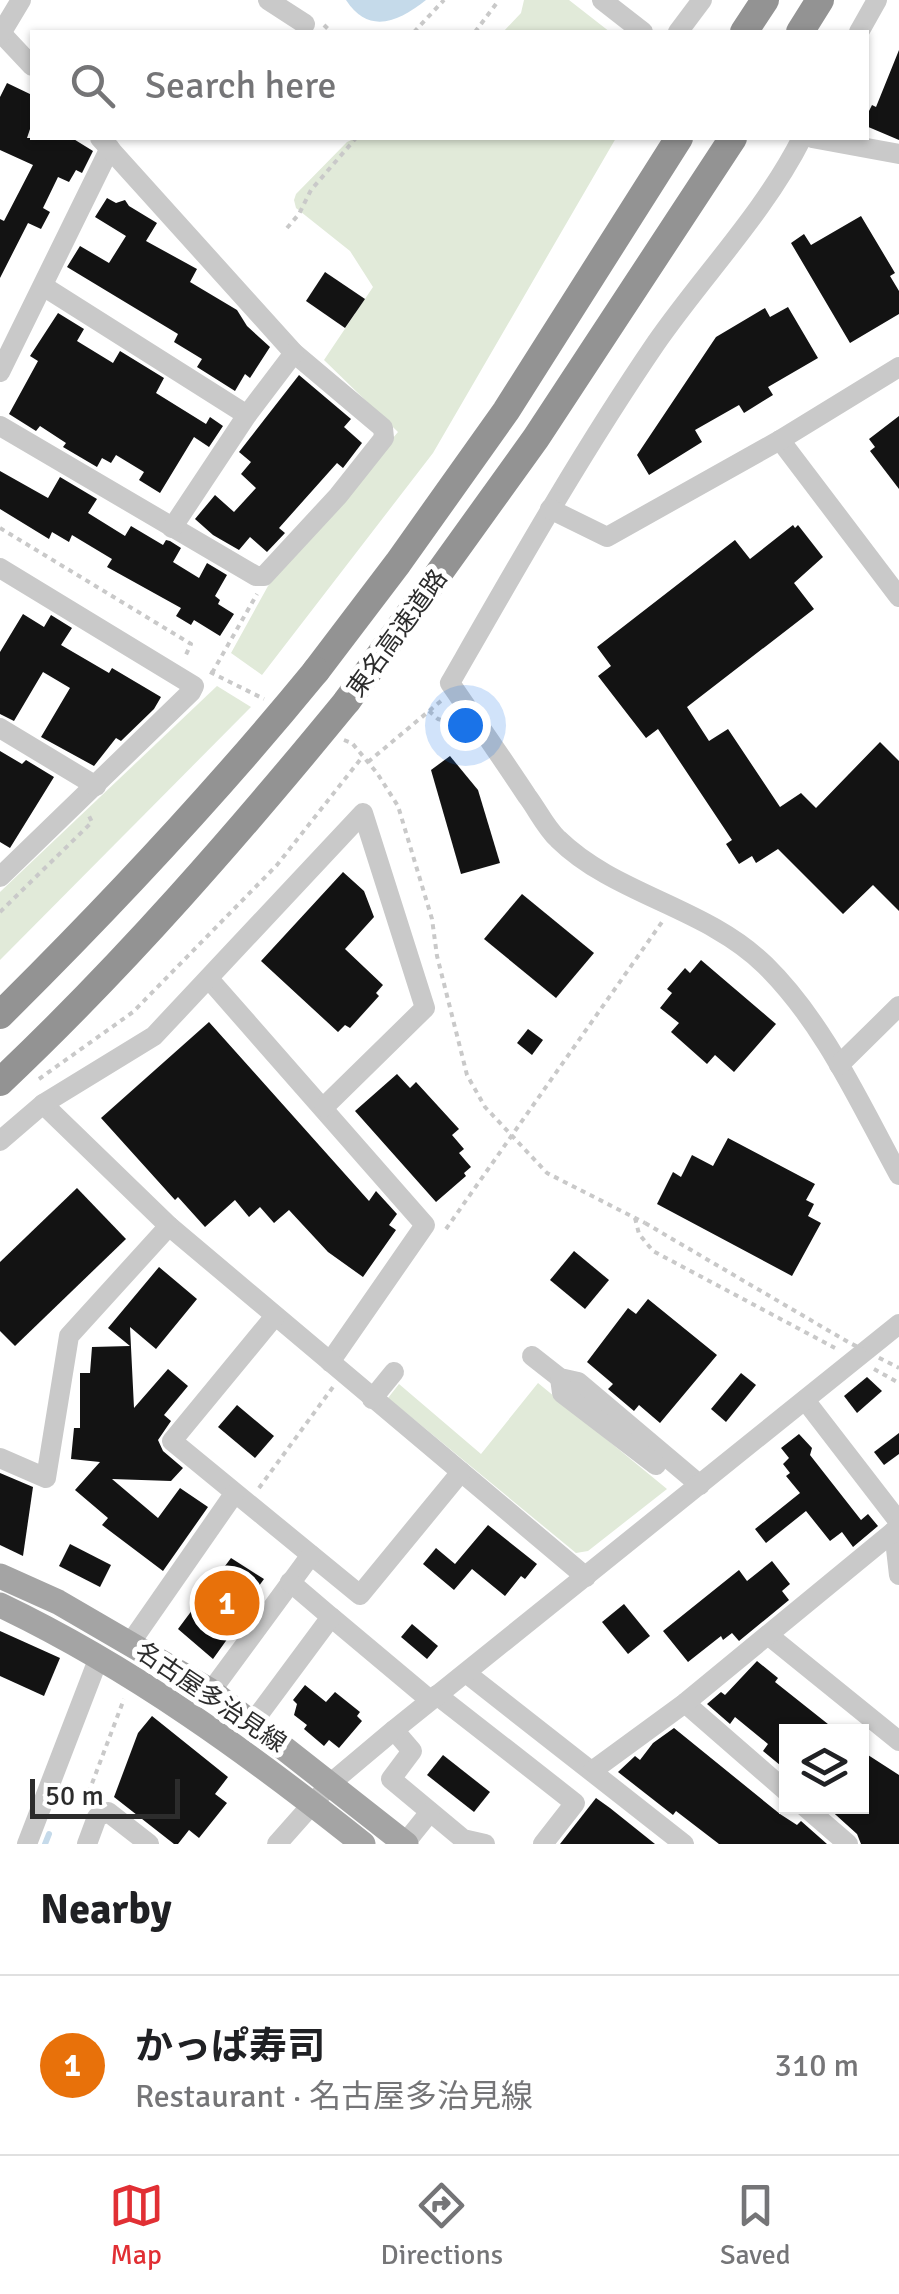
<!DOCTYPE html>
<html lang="en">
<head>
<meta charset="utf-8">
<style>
	body { margin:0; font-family:Signika,"Noto Sans JP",sans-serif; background:#f6f6f6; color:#202124 }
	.controls { position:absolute; right:30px; bottom:30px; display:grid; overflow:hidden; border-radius:0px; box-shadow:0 2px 8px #0004 }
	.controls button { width:90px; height:90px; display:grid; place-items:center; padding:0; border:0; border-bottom:2px solid #e0e0e0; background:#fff; color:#202124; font:50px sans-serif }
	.scale { position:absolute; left:30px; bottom:25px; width:150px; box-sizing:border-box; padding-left:10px; border:5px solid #2c2c2c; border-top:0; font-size:28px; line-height:35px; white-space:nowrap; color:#2c2c2c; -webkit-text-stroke:8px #fff; paint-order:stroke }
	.you { position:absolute; left:465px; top:725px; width:35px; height:35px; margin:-25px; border:8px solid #fff; border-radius:50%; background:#1a73e8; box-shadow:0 0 0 15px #1a73e833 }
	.badge { display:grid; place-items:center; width:65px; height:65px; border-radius:50%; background:#e12f34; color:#fff; font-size:32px; font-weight:700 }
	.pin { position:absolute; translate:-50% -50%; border:5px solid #fff; box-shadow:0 2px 10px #0006 }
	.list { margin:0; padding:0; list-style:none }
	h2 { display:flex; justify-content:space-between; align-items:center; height:130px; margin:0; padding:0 40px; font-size:42px }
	h2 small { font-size:32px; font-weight:400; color:#757577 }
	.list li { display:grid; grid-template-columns:65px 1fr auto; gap:30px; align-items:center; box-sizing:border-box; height:180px; padding:0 40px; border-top:2px solid #e0e0e0 }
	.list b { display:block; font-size:38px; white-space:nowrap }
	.list p { margin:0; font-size:32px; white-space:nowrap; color:#757577 }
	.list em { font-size:32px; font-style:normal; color:#757577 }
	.icon { flex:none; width:55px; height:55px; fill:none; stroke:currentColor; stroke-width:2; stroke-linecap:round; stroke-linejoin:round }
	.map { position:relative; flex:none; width:899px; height:1844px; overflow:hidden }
	.search { position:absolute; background:#fff; box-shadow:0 2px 8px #0004; left:30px; right:30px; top:30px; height:110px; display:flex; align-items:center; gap:25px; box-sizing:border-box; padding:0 35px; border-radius:0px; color:#757577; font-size:38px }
	.sheet { height:310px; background:#fff }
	nav { display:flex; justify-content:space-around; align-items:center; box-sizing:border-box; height:140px; border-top:2px solid #e0e0e0; background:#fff; font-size:28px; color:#757577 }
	nav a { display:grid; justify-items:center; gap:5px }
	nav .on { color:#e12f34 }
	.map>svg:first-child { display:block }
	.green { fill:#e1ead9 }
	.water { fill:#c5daea }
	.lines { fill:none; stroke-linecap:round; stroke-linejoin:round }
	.stream { stroke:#c5daea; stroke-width:6 }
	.building { fill:#131313 }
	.path { stroke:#c9c9c9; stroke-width:4; stroke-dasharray:5 5; stroke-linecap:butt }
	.minor { stroke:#c9c9c9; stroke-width:20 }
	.major { stroke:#a4a4a4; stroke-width:25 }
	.highway { stroke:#939393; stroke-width:28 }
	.path-bridge { stroke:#c9c9c9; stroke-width:4; stroke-dasharray:5 5; stroke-linecap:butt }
	.highway-bridge { stroke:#939393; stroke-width:28 }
	.labels { text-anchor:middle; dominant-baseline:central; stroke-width:10; stroke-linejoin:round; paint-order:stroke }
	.street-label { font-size:25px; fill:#2c2c2c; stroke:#fff }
</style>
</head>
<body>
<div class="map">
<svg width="899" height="1844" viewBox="0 0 899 1844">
	<rect width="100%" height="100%" fill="#fff"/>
	<g class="green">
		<polygon points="524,0 569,0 610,32 503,32 521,13"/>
		<polygon points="356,138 616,138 433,453 262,675 231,653 268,586 398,432 324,360 373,287 350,251 296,208 294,200 296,194 347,142"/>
		<polygon points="217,686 251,707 0,960 0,892"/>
		<polygon points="538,1383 667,1489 588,1551 576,1553 388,1398 399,1384 481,1454"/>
	</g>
	<path class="water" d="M346 0H426C398 22 369 35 346 0Z"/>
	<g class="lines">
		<polyline class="stream" points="45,1844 49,1834"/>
	</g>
	<g class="building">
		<polygon points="899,50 899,140 866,126 866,117 872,105 876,107"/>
		<polygon points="7,83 32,95 32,123 27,138 72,138 93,151 82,173 76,170 69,182 58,177 43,208 50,212 41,229 28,223 0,278 0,219 4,221 33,165 0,150 0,97"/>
		<polygon points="107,198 116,203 125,200 129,206 157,223 146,241 197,269 190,282 237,310 247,326 270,347 250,378 245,374 235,391 197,367 202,359 174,342 178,334 67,267 80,246 109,263 126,236 95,217"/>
		<polygon points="861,216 895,273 890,276 899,291 899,314 850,343 791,243 804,234 811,245"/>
		<polygon points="325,272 365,299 345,328 306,301"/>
		<polygon points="788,307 818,358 768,387 773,395 744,413 739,405 695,430 702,442 649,475 637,455 716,337 765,308 770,317"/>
		<polygon points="58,313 84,329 77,341 113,363 120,351 164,378 156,393 206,424 210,417 223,426 209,447 194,437 160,493 139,480 144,472 116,455 111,463 102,458 97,467 63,447 66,443 40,426 36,431 9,414 38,361 30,356"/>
		<polygon points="299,375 351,419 344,427 362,443 343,468 337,463 279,528 285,533 267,552 250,537 239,550 213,535 195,519 215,495 234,512 256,488 241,474 251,462 239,452"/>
		<polygon points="899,416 899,489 870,451 875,447 869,439"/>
		<polygon points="0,471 48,498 60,477 97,499 88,513 125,536 131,526 163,545 166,540 170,541 181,548 173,562 199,578 207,563 227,575 215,596 220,600 218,604 234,614 220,636 194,620 191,625 176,616 181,608 107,567 112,559 72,535 69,542 52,532 49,539 0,509"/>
		<polygon points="793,525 795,528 798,525 823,557 794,583 814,609 687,707 709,741 728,729 780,807 801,793 816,808 880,742 899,761 899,911 873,885 843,914 778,849 756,863 752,856 739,864 726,844 732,840 658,729 646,738 598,676 611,666 597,647 735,540 750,559"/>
		<polygon points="23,614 44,627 51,615 72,628 61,645 109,673 112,668 161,697 154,709 121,741 116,738 94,766 41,737 70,688 43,672 14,721 0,714 0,652"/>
		<polygon points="0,751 22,764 26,760 54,777 10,848 0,842"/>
		<polygon points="450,756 478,790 500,863 461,874 431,770"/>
		<polygon points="343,872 364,891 374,917 345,949 383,985 376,993 379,996 350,1028 345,1025 338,1032 261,961"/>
		<polygon points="522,894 594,953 556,998 484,939"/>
		<polygon points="701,960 776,1024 734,1072 715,1055 707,1064 671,1032 679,1023 660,1008 672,993 667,989 685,968 690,973"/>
		<polygon points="209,1022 369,1201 376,1191 397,1214 389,1225 396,1230 363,1277 328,1252 289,1210 274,1223 260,1207 249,1217 235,1200 205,1227 178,1197 175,1200 101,1118"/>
		<polygon points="528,1029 543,1040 532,1055 517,1043"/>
		<polygon points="397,1074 410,1088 416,1082 459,1129 452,1135 464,1149 459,1153 471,1167 464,1173 466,1176 436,1202 355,1111"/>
		<polygon points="728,1138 815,1184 806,1200 814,1204 808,1216 821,1223 792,1276 657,1204 673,1172 681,1177 692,1155 713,1166"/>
		<polygon points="77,1188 126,1239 15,1346 0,1331 0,1262"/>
		<polygon points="574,1251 609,1280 585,1309 550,1280"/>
		<polygon points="159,1267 197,1299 156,1349 130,1327 134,1408 168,1369 188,1386 164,1415 171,1421 158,1440 163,1451 183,1468 171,1481 112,1479 158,1518 180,1488 208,1507 163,1571 102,1525 108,1518 75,1490 100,1462 71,1459 74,1428 80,1428 80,1373 90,1373 92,1347 130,1346 108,1328"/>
		<polygon points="648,1299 717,1355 660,1423 639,1405 634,1411 608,1389 613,1384 587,1362 628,1308 636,1314"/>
		<polygon points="741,1373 756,1385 726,1422 711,1409"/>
		<polygon points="867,1377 882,1391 857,1413 844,1396"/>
		<polygon points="237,1405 274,1436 255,1458 218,1427"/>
		<polygon points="899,1433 899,1454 884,1465 874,1452"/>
		<polygon points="799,1434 812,1448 810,1455 861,1520 868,1514 878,1526 853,1547 842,1532 830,1541 806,1511 766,1543 755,1529 800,1493 786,1476 790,1473 783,1464 789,1458 781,1448"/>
		<polygon points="0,1473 33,1487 23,1556 0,1545"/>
		<polygon points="488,1525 537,1564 525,1579 521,1576 505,1596 472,1569 454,1590 423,1564 436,1548 455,1564"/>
		<polygon points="70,1544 111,1565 100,1587 59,1566"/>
		<polygon points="231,1558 264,1579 253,1594 261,1600 231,1640 228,1638 213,1659 178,1629"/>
		<polygon points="772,1561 790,1584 782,1591 789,1600 739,1641 732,1633 723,1640 721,1636 688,1662 663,1631 739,1570 747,1581"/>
		<polygon points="624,1604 650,1636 628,1654 602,1622"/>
		<polygon points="412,1624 438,1646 427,1659 401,1637"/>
		<polygon points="0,1631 60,1658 44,1696 0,1676"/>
		<polygon points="757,1661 778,1678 775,1682 838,1732 786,1732 786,1770 763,1751 768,1744 735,1717 730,1724 707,1704 721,1692 725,1695"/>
		<polygon points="305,1685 326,1702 335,1692 360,1712 357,1716 362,1721 339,1748 329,1740 324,1746 304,1729 307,1725 294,1715 297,1704 293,1700"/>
		<polygon points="152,1716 228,1777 215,1794 227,1803 199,1838 189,1830 178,1844 174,1844 114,1797 138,1733"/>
		<polygon points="674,1728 780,1814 797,1825 801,1821 827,1844 719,1844 676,1811 673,1815 618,1772 635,1756 640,1760 653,1743"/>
		<polygon points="443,1755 490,1792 474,1812 427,1775"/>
		<polygon points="868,1755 899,1775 899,1844 861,1844 857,1834 826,1806 862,1806 862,1763"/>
		<polygon points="596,1798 610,1808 655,1844 560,1844"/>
	</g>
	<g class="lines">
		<g class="path">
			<polyline points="324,25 331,32"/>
			<polyline points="414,32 444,0"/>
			<polyline points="475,32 499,0"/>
			<polyline points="287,228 299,214 311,190 356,138"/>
			<polyline points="0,528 191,644 184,659"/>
			<polyline points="210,672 264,699"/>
			<polyline points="212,673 257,594"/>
			<polyline points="429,711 438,719 454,724"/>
			<polyline points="344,740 352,743 377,773 398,806 432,919 437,956 467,1075 485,1107 547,1173 645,1223"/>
			<polyline points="368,762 441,701"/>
			<polyline points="0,912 92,822 89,816"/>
			<polyline points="39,1079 133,1012 277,865 363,756"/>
			<polyline points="635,1218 639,1234 653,1251 835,1348"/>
			<polyline points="446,1229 662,922"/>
			<polyline points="874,1369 899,1383"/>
			<polyline points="259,1488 333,1387"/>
			<polyline points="85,1802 124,1699"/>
		</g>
		<g class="minor">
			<polyline points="268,0 305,24"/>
			<polyline points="602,0 643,32"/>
			<polyline points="678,32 702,0"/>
			<polyline points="859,32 877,0"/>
			<polyline points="1,33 32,66"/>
			<polyline points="0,35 21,0"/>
			<path d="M802 138C764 213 704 274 656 343 581 453 516 568 450 683 476 721 502 758 527 796 537 809 546 828 558 839 615 895 706 907 765 965 824 1023 859 1102 899 1175"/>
			<polyline points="812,138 899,154"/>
			<polyline points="43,286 247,415"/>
			<polyline points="0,372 110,148"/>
			<polyline points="0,426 256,576 264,576 338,496 384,438 383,428 294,353 100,138"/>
			<polyline points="780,440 899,597"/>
			<polyline points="550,509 607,537 780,440 899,367"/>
			<polyline points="172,528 247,415 294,353"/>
			<polyline points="0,568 194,686 191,692 0,877"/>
			<polyline points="0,728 96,786"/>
			<polyline points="209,979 425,1225 330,1362"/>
			<polyline points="839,1065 899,1006"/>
			<polyline points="43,1104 169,1226 586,1577"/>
			<polyline points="0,1141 43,1104 154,1036 363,813 425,1008 324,1107"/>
			<polyline points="275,1316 172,1441 360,1595 461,1472"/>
			<polyline points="532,1356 560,1378 578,1382 700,1485"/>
			<polyline points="560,1378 562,1393 656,1465"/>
			<polyline points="372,1399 394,1372"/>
			<polyline points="805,1400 899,1522"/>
			<polyline points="0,1458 46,1478 69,1336 169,1226"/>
			<polyline points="894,1531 899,1575"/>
			<polyline points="331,1617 430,1700"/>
			<polyline points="768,1635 899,1741"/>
			<polyline points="131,1642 234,1494"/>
			<polyline points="466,1673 684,1844"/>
			<polyline points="211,1691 311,1555"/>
			<polyline points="437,1695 575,1803 543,1844"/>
			<polyline points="685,1703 786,1791"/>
			<polyline points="253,1722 331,1617 290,1582"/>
			<polyline points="394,1730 412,1751 391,1779 463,1839 485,1844"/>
			<polyline points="592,1771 685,1703 899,1527"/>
			<polyline points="804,1806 848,1844"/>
			<polyline points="405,1843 430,1812"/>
			<polyline points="27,1844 99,1657"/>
			<polyline points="87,1844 97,1817 108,1812 149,1844"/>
			<polyline points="277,1844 331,1783 394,1730 899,1324"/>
		</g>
		<g class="major">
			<polyline points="0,1576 58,1602 211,1691 406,1844"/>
			<path d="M0 1605C132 1668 250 1754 363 1844"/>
		</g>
		<g class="highway">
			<polyline points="744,32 765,0"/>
			<polyline points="800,32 820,0"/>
			<polyline points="316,671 398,563 506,411 679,138"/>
			<polyline points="347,701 536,438 733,138"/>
		</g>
		<polyline class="path-bridge" points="645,1223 848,1342 899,1368"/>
		<g class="highway-bridge">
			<path d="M0 1015C111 905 217 792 316 671"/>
			<path d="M0 1082C125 964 238 834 347 701"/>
		</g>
	</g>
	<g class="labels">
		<g class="street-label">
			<text transform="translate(397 633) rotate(-54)">東名高速道路</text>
			<text transform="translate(211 1697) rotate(34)">名古屋多治見線</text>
		</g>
	</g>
</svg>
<div class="controls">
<button><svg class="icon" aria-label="layers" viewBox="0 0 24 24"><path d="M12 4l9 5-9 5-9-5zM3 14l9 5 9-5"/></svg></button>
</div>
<div class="scale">50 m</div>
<div class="you"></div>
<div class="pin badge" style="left:227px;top:1603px;background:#e8710a">1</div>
<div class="search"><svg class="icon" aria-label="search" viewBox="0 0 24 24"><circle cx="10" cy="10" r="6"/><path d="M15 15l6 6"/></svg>Search here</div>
</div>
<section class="sheet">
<h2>Nearby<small></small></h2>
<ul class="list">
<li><span class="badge" style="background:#e8710a">1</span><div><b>かっぱ寿司</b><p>Restaurant · 名古屋多治見線</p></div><em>310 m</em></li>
</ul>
</section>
<nav>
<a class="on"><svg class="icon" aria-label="map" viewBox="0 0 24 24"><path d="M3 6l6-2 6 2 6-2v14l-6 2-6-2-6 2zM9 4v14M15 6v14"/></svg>Map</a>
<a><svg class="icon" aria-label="directions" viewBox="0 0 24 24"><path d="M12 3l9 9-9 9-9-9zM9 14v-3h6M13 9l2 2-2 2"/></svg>Directions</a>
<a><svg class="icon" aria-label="saved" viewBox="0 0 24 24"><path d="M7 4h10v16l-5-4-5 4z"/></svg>Saved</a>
</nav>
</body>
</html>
